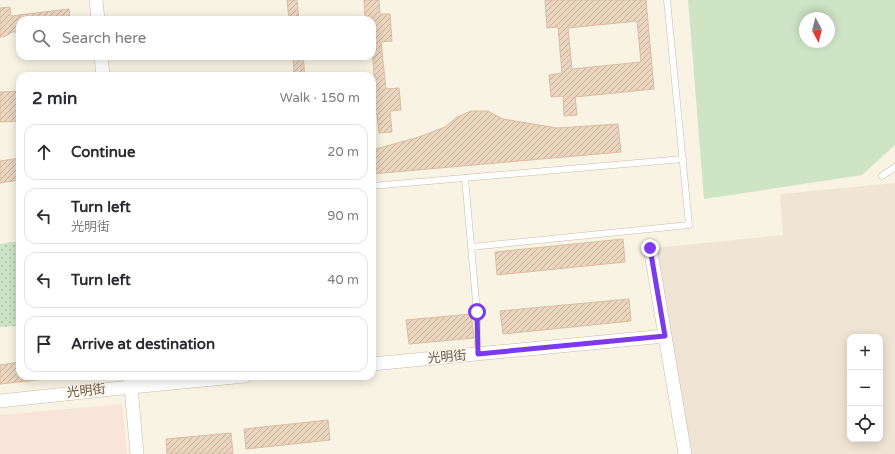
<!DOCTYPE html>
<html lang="en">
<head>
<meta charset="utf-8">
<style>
	body { margin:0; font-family:"Varela Round","Noto Sans SC",sans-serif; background:#f2f2f3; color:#2b2b33 }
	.controls { position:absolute; right:12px; bottom:12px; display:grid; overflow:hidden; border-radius:8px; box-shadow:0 2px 10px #0003 }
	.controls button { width:36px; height:36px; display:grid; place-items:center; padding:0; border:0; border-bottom:1px solid #e1e1e2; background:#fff; color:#2b2b33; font:20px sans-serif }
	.compass { position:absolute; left:799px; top:12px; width:36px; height:36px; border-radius:50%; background:#fff; box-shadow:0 2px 10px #0003; rotate:173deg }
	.stop { position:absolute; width:12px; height:12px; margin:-9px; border:3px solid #7c3aed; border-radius:50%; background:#fff }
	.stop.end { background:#7c3aed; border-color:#fff; box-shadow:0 1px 4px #0008 }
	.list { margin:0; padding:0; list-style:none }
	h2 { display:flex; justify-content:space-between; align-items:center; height:52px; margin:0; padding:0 16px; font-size:17px }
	h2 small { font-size:13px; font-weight:400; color:#7c7c81 }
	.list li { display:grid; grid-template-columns:26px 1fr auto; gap:12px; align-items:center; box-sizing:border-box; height:56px; margin:0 8px 8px; padding:0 8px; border:1px solid #e1e1e2; border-radius:12px }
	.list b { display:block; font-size:15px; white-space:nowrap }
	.list p { margin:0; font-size:13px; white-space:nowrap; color:#7c7c81 }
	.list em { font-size:13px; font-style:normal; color:#7c7c81 }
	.icon { flex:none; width:22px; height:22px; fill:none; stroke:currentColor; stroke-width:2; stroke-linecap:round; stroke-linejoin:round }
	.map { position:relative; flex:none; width:895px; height:454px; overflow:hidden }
	.search { position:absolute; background:#fff; box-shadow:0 2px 10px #0003; left:16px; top:16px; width:360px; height:44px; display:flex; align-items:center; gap:10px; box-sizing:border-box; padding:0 14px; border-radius:12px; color:#7c7c81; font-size:15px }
	.panel { position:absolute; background:#fff; box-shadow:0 2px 10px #0003; left:16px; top:72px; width:360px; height:308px; border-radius:12px }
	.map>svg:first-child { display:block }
	.residential { fill:#f0e5d4; fill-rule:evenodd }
	.commercial { fill:#f8e5d9 }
	.grass { fill:url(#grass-dots) }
	.green { fill:#cee4c5; fill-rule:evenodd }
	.building { fill:url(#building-hatch); stroke:#dbbda2; fill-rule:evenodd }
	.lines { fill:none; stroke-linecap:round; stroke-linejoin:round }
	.service-casing { stroke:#c8bbac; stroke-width:7 }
	.minor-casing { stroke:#c8bbac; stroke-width:14 }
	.service { stroke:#fff; stroke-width:6 }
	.minor { stroke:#fff; stroke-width:13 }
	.route { stroke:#7c3aed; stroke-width:5 }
	.labels { text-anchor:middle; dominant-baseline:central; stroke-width:3; stroke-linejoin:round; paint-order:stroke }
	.street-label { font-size:13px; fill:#6e5c4d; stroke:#fcf7ea }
</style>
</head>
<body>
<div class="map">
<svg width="895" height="454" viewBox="0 0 895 454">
	<defs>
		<pattern id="grass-dots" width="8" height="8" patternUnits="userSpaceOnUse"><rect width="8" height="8" fill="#cee4c5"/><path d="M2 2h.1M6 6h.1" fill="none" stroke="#abbca2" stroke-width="1.8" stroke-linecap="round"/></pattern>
		<pattern id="building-hatch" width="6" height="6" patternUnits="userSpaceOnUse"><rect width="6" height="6" fill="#ebd5bf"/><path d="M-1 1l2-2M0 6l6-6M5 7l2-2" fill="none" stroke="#c3b09d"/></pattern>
	</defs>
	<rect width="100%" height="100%" fill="#f9f3e4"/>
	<path class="residential" d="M895 183V454H690L654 248 783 235 780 194ZM850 337H880V439H850Z"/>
	<polygon class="commercial" points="122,404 127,454 0,454 0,415"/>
	<polygon class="grass" points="20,241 20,326 0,327 0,244"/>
	<path class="green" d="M688 0H895V145L862 175 704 199ZM805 18H829V42H805Z"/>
	<g class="building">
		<polygon points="287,0 297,0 299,20 289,20"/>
		<polygon points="364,0 379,0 380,14 390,14 392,41 381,42 386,89 399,88 401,110 390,111 392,132 379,133 377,114 372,115 372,87 375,87 372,48 372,20 348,20 365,19"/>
		<path d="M545 0H646L654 89 575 97 577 115 564 116 563 96 551 97 549 75 562 73 558 27 547 28ZM637 21 641 62 572 69 568 28Z"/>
		<polygon points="10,7 11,16 69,9 70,20 20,20 20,32 12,32 4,37 0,37 0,8"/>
		<polygon points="293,56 303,56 305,76 294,76"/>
		<polygon points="20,91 20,121 0,122 0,92"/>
		<polygon points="471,111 488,111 503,119 557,128 618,124 621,152 372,174 372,150 419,137 445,127 457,117"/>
		<polygon points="20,158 20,180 0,183 0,161"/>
		<polygon points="623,239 625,262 497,275 495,252"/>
		<polygon points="629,299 631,321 503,334 500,311"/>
		<polygon points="471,314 474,338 409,344 406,320"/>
		<polygon points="20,362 20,376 74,376 0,384 0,365"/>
		<polygon points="328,420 330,440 246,449 244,429"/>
		<polygon points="231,433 233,454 167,454 166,439"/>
	</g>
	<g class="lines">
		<g class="service-casing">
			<g id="service">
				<polyline points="882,176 895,167"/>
				<polyline points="465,178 477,313 478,354"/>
				<polyline points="372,186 683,159"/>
				<polyline points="471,247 689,225 667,0"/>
			</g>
		</g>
		<g class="minor-casing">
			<g id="minor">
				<polyline points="96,0 98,20"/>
				<polyline points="101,56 103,76"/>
				<polyline points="650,247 685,454"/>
				<polyline points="372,364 665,336"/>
				<polyline points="130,376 137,454"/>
				<polyline points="0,401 131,387 245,376"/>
			</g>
		</g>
		<use href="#service" class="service"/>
		<use href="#minor" class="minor"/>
	</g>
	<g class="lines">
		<polyline class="route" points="477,312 478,354 665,336 650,248"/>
	</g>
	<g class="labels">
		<g class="street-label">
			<text transform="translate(447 357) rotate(-5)">光明街</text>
			<text transform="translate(86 391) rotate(-6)">光明街</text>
		</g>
	</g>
</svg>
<div class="controls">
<button>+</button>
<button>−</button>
<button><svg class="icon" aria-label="locate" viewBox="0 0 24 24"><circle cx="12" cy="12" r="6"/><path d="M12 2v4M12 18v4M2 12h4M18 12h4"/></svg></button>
</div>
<svg class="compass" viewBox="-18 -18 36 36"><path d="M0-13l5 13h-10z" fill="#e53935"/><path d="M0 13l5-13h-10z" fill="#7c7c81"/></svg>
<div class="stop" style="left:477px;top:312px"></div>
<div class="stop end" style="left:650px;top:248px"></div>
<div class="search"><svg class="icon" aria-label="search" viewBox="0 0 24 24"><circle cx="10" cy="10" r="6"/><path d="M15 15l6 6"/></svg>Search here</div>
<section class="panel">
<h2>2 min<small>Walk · 150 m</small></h2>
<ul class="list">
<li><svg class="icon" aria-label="ahead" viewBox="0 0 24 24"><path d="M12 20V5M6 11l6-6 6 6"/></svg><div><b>Continue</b></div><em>20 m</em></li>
<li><svg class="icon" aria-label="left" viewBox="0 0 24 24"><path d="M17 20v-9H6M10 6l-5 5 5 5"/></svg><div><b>Turn left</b><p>光明街</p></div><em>90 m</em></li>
<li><svg class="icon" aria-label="left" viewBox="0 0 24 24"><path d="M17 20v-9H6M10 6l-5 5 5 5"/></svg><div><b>Turn left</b></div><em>40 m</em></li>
<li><svg class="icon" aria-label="arrive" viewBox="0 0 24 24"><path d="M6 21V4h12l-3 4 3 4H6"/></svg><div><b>Arrive at destination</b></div></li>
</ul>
</section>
</div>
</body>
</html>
